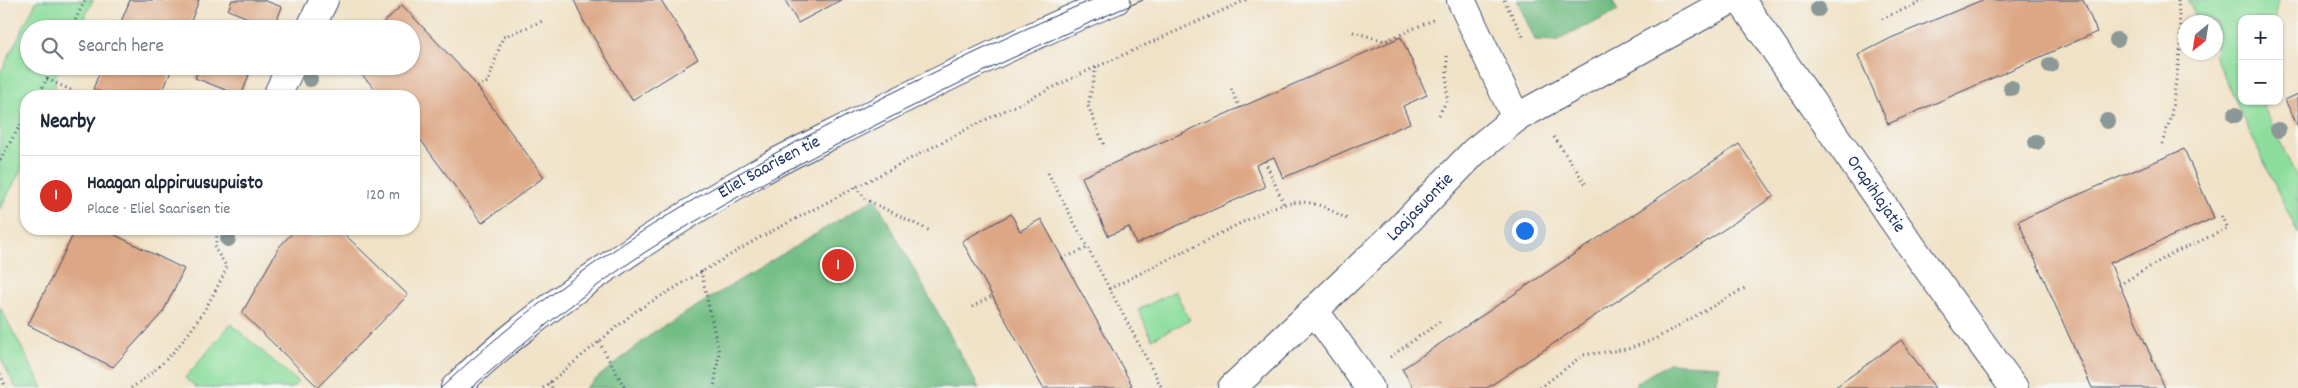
<!DOCTYPE html>
<html lang="en">
<head>
<meta charset="utf-8">
<style>
	body { margin:0; font-family:Dekko,sans-serif; background:#f2f2f3; color:#1f2937 }
	.controls { position:absolute; right:15px; top:15px; display:grid; overflow:hidden; border-radius:10px; box-shadow:0 1px 4px #0004 }
	.controls button { width:45px; height:45px; display:grid; place-items:center; padding:0; border:0; border-bottom:1px solid #e0e1e3; background:#fff; color:#1f2937; font:25px sans-serif }
	.compass { position:absolute; left:2178px; top:15px; width:45px; height:45px; border-radius:50%; background:#fff; box-shadow:0 1px 4px #0004; rotate:210deg }
	.you { position:absolute; left:1524px; top:230px; width:18px; height:18px; margin:-12px; border:4px solid #fff; border-radius:50%; background:#1a73e8; box-shadow:0 0 0 8px #1a73e833 }
	.badge { display:grid; place-items:center; width:32px; height:32px; border-radius:50%; background:#d93025; color:#fff; font-size:16px; font-weight:700 }
	.pin { position:absolute; translate:-50% -50%; border:2px solid #fff; box-shadow:0 1px 5px #0006 }
	.list { margin:0; padding:0; list-style:none }
	h2 { display:flex; justify-content:space-between; align-items:center; height:65px; margin:0; padding:0 20px; font-size:21px }
	h2 small { font-size:16px; font-weight:400; color:#747a83 }
	.list li { display:grid; grid-template-columns:32px 1fr auto; gap:15px; align-items:center; box-sizing:border-box; height:80px; padding:0 20px; border-top:1px solid #e0e1e3 }
	.list b { display:block; font-size:19px; white-space:nowrap }
	.list p { margin:0; font-size:16px; white-space:nowrap; color:#747a83 }
	.list em { font-size:16px; font-style:normal; color:#747a83 }
	.icon { flex:none; width:28px; height:28px; fill:none; stroke:currentColor; stroke-width:2; stroke-linecap:round; stroke-linejoin:round }
	.map { position:relative; flex:none; width:2298px; height:388px; overflow:hidden }
	.search { position:absolute; background:#fff; box-shadow:0 1px 4px #0004; left:20px; top:20px; width:400px; height:55px; display:flex; align-items:center; gap:12px; box-sizing:border-box; padding:0 18px; border-radius:28px; color:#747a83; font-size:19px }
	.panel { position:absolute; background:#fff; box-shadow:0 1px 4px #0004; left:20px; top:90px; width:400px; height:145px; border-radius:20px }
	.map>svg:first-child { display:block }
	.green { fill:#8dde9d; stroke:#54867e }
	.forest { fill:#72bd84; stroke:#467671 }
	.building { fill:#dda785 }
	.lines { fill:none; stroke-linecap:round; stroke-linejoin:round }
	.minor-casing { stroke:#3b4a6e; stroke-width:30 }
	.path { stroke:#3b4a6e; stroke-width:3; stroke-dasharray:1 4; stroke-linecap:butt }
	.minor { stroke:#fff; stroke-width:28 }
	.tram { stroke:#1b2f5e; stroke-width:1 }
	.tree { fill:#8b9896 }
	.labels { text-anchor:middle; dominant-baseline:central; stroke-width:4; stroke-linejoin:round; paint-order:stroke }
	.street-label { font-size:18px; fill:#1b2f5e; stroke:#f6f6f2 }
</style>
</head>
<body>
<div class="map">
<svg width="2298" height="388" viewBox="0 0 2298 388">
	<rect width="100%" height="100%" fill="#f6f6f2"/>
	<filter id="ink" filterUnits="userSpaceOnUse"><feTurbulence type="fractalNoise" baseFrequency=".02" numOctaves="2"/><feDisplacementMap in="SourceGraphic" scale="10" xChannelSelector="R" yChannelSelector="G"/><feConvolveMatrix kernelMatrix="1 2 1 2 8 2 1 2 1" color-interpolation-filters="sRGB"/></filter>
	<filter id="wash" filterUnits="userSpaceOnUse"><feTurbulence type="fractalNoise" baseFrequency=".0096" numOctaves="4" result="noise"/><feDisplacementMap in="SourceGraphic" scale="20" xChannelSelector="R" yChannelSelector="G"/><feGaussianBlur stdDeviation="1.12" result="paint"/><feColorMatrix in="noise" values="0 0 0 0 0 0 0 0 0 0 0 0 0 0 0 0 0 1.4 0 .05"/><feComposite in="paint" operator="in"/></filter>
	<g filter="url(#wash)">
		<rect width="100%" height="100%" fill="#f0e2c6"/>
		<g class="green">
			<polygon points="37,0 93,0 79,29 29,29 29,66 61,66 55,77 56,96 26,96 26,161 0,209 0,74"/>
			<polygon points="2188,0 2279,0 2275,19 2242,19 2242,101 2261,101 2298,180 2298,234 2213,53 2216,52 2216,22 2199,22"/>
			<polygon points="1175,291 1190,320 1152,339 1138,310"/>
			<polygon points="0,307 43,388 16,388 0,357"/>
			<polygon points="231,324 298,382 292,388 197,388 185,378"/>
		</g>
		<g class="forest">
			<polygon points="1517,0 1612,0 1618,11 1556,41 1535,40"/>
			<polygon points="875,198 979,388 585,388 654,332"/>
			<polygon points="1669,363 1720,366 1714,388 1636,388 1636,383"/>
		</g>
		<g id="blocks">
			<g class="building">
				<polygon points="130,0 199,0 188,29 118,29"/>
				<polygon points="232,0 263,0 282,7 274,28 228,10"/>
				<polygon points="574,0 661,0 698,59 632,100 583,20"/>
				<polygon points="785,0 841,0 798,23"/>
				<polygon points="1982,0 2083,0 2097,32 1888,124 1858,55 1891,38"/>
				<polygon points="402,5 470,77 544,177 482,223 414,131 414,96 382,96 353,66 411,66 411,29 377,29"/>
				<polygon points="1401,37 1427,95 1403,106 1410,123 1283,178 1274,157 1256,165 1265,187 1136,244 1129,227 1108,236 1082,177"/>
				<polygon points="102,66 173,66 161,96 110,96 93,89"/>
				<polygon points="200,66 226,66 249,75 241,96 195,78"/>
				<polygon points="2298,94 2298,127 2285,100"/>
				<polygon points="1739,144 1774,196 1487,388 1414,388 1402,369"/>
				<polygon points="2184,149 2214,218 2110,263 2165,388 2092,388 2018,221"/>
				<polygon points="1011,214 1020,231 1041,219 1132,385 1126,388 1043,388 962,241"/>
				<polygon points="76,229 103,229 184,269 163,312 113,367 28,325"/>
				<polygon points="296,229 339,229 408,295 318,387 242,313 279,247"/>
				<polygon points="1901,340 1935,388 1834,388 1858,371"/>
			</g>
		</g>
	</g>
	<g filter="url(#ink)">
		<use href="#blocks" fill-opacity="0" stroke="#3b4a6e" stroke-width="1"/>
		<g class="lines">
			<g class="minor-casing">
				<g id="minor">
					<polyline points="1461,0 1516,118"/>
					<path id="s1" d="M1737 0 1744 5 1912 247 2014 388"/>
					<polyline points="310,29 324,0"/>
					<polyline points="277,96 291,66"/>
					<polyline points="1314,310 1370,388"/>
					<path id="s2" d="M455 388C495 348 541 314 587 281 649 238 714 196 781 160 814 143 848 127 881 110 959 71 1036 33 1116 0"/>
					<path id="s3" d="M1232 388 1397 232 1474 152 1516 118 1725 3 1734 0"/>
				</g>
			</g>
			<g class="path">
				<polyline points="1504,0 1524,38"/>
				<polyline points="1882,19 1925,0"/>
				<polyline points="71,29 85,0"/>
				<polyline points="1353,32 1385,41 1433,20"/>
				<polyline points="1096,67 1088,106 1105,147"/>
				<polyline points="47,79 53,66"/>
				<polyline points="477,87 488,82 503,37 545,20"/>
				<polyline points="1231,89 1240,108"/>
				<polyline points="37,96 47,79 84,96"/>
				<polyline points="1439,115 1447,100 1447,56"/>
				<polyline points="1554,137 1587,186"/>
				<polyline points="2162,144 2171,116 2181,45 2178,0"/>
				<polyline points="0,160 26,115"/>
				<polyline points="1265,161 1284,205"/>
				<polyline points="1048,173 1162,388"/>
				<polyline points="855,187 867,200 930,231"/>
				<polyline points="1062,259 1087,248"/>
				<polyline points="701,271 719,353 714,388"/>
				<polyline points="2119,285 2173,253 2227,229 2221,215"/>
				<path d="M1109 289 1271 208C1307 197 1318 202 1350 221"/>
				<polyline points="972,307 992,296"/>
				<polyline points="599,342 625,388"/>
				<polyline points="1390,357 1442,320"/>
				<polyline points="0,374 6,388"/>
				<polyline points="550,382 552,388"/>
				<path d="M131 388C176 359 205 315 227 267L215 249 218 229"/>
				<polyline points="543,388 636,311 757,239 973,126 1083,73 1246,0"/>
				<polyline points="1540,388 1583,355 1628,349 1655,339 1745,288"/>
			</g>
			<use href="#minor" class="minor"/>
			<g class="tram">
				<path d="M441 388C572 263 723 177 884 97 953 63 1022 29 1092 0"/>
				<path d="M471 388C527 339 585 292 647 251 719 205 794 166 870 128 959 82 1050 39 1143 0"/>
			</g>
		</g>
		<g class="tree">
			<circle cx="1818" cy="9" r="8"/>
			<circle cx="2117" cy="40" r="8"/>
			<circle cx="2050" cy="65" r="8"/>
			<circle cx="310" cy="79" r="8"/>
			<circle cx="2011" cy="88" r="8"/>
			<circle cx="2235" cy="115" r="8"/>
			<circle cx="2107" cy="121" r="8"/>
			<circle cx="2278" cy="130" r="8"/>
			<circle cx="2036" cy="142" r="8"/>
			<circle cx="228" cy="239" r="8"/>
		</g>
	</g>
	<g class="labels">
		<g class="street-label">
			<text stroke="none"><textPath href="#s2" startOffset="385">Eliel Saarisen tie</textPath></text>
			<text stroke="none"><textPath href="#s1" startOffset="239">Orapihlajatie</textPath></text>
			<text stroke="none"><textPath href="#s3" startOffset="261">Laajasuontie</textPath></text>
		</g>
	</g>
</svg>
<div class="controls">
<button>+</button>
<button>−</button>
</div>
<svg class="compass" viewBox="-18 -18 36 36"><path d="M0-13l5 13h-10z" fill="#e53935"/><path d="M0 13l5-13h-10z" fill="#747a83"/></svg>
<div class="you"></div>
<div class="pin badge" style="left:838px;top:265px">1</div>
<div class="search"><svg class="icon" aria-label="search" viewBox="0 0 24 24"><circle cx="10" cy="10" r="6"/><path d="M15 15l6 6"/></svg>Search here</div>
<section class="panel">
<h2>Nearby<small></small></h2>
<ul class="list">
<li><span class="badge">1</span><div><b>Haagan alppiruusupuisto</b><p>Place · Eliel Saarisen tie</p></div><em>120 m</em></li>
</ul>
</section>
</div>
</body>
</html>
